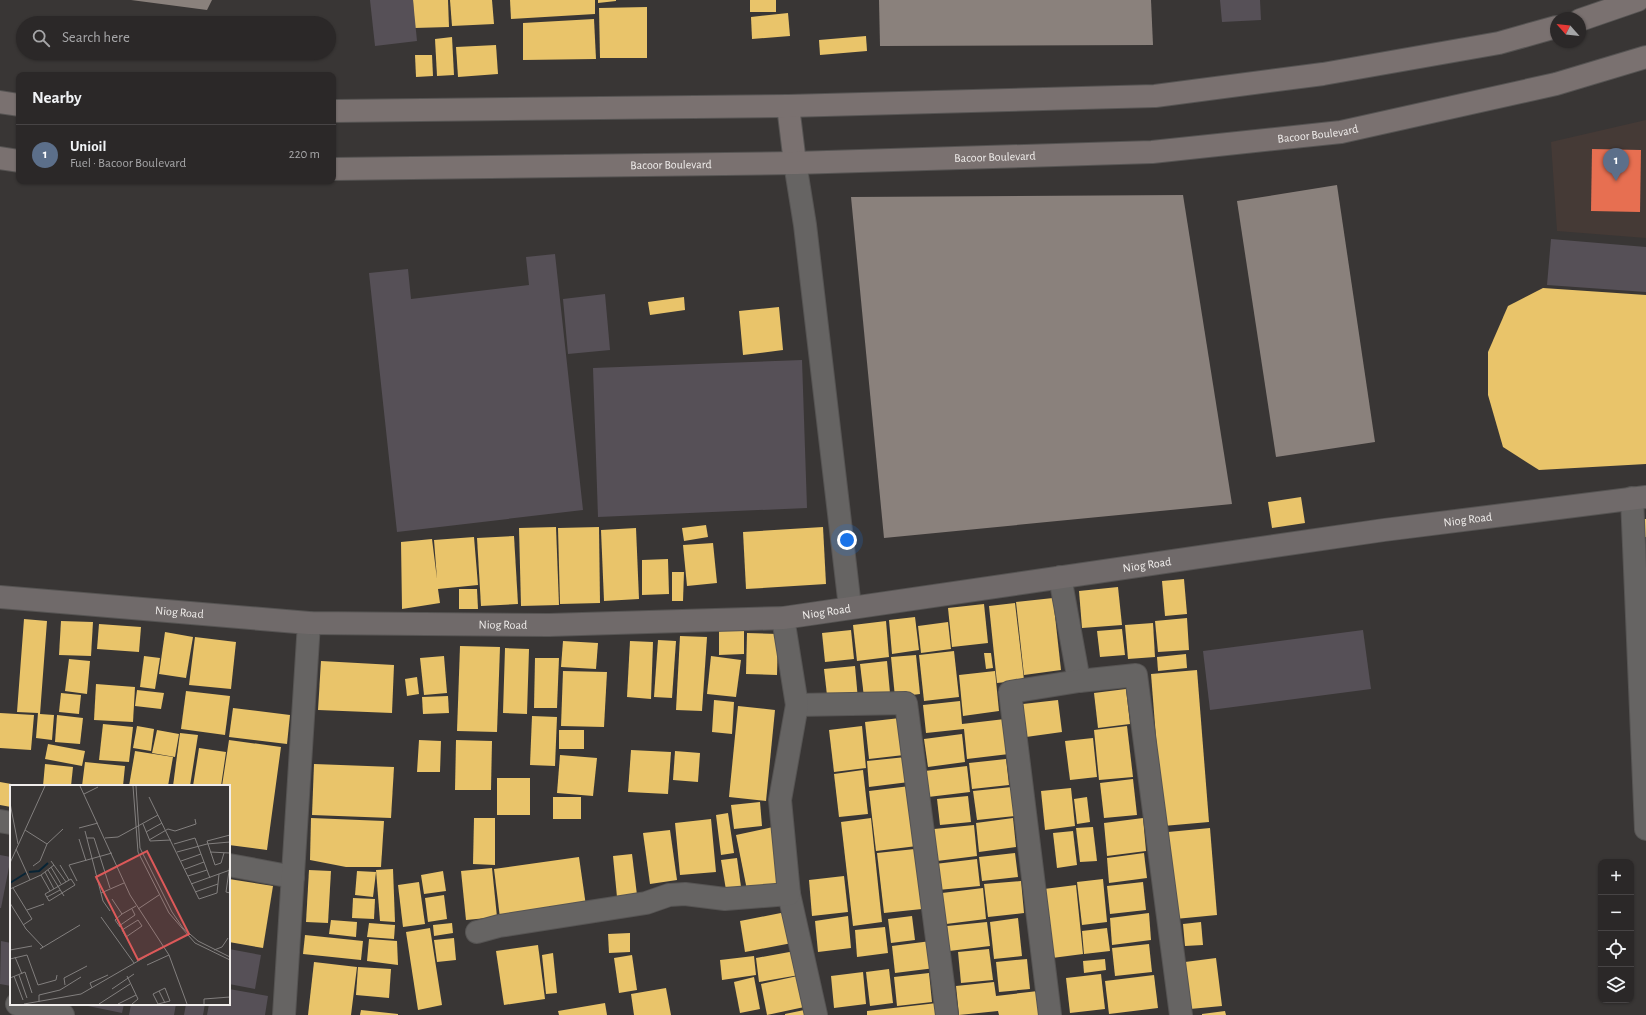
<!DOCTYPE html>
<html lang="en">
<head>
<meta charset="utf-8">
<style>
	body { margin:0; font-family:"Alegreya Sans",sans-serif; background:#333030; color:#f1f3f6 }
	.controls { position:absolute; right:12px; bottom:12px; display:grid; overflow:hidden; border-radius:8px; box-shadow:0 1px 3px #0004 }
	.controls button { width:36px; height:36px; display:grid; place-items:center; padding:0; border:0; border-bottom:1px solid #474445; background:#2b2828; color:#f1f3f6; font:20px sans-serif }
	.compass { position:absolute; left:1550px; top:12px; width:36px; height:36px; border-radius:50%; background:#2b2828; box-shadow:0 1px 3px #0004; rotate:297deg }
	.you { position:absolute; left:847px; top:540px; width:14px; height:14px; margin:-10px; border:3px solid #fff; border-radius:50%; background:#1a73e8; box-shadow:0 0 0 6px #1a73e833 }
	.badge { display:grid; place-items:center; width:26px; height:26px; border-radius:50%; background:#95b2f1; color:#fff; font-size:13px; font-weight:700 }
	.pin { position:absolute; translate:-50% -33px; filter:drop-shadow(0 1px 2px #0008) }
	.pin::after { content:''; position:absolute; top:21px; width:14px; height:12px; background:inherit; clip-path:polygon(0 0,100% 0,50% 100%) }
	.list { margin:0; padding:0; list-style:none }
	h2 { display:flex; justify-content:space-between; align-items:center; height:52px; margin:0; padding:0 16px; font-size:17px }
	h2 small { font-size:13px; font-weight:400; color:#a6a6a8 }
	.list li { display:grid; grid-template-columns:26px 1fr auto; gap:12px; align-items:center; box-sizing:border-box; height:60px; padding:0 16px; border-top:1px solid #474445 }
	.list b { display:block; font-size:15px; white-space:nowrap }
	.list p { margin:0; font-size:13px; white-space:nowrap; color:#a6a6a8 }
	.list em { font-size:13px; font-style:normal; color:#a6a6a8 }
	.icon { flex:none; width:22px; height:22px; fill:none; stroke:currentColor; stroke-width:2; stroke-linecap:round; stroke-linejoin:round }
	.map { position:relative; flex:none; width:1646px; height:1015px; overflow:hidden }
	.search { position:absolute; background:#2b2828; box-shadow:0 1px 3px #0004; left:16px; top:16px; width:320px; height:44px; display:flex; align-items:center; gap:10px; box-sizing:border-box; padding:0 14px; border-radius:22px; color:#a6a6a8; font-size:15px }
	.panel { position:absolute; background:#2b2828; box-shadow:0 1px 3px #0004; left:16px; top:72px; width:320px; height:112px; border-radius:8px }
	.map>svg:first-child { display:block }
	.built { fill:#453a36 }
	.homes { fill:#e9c46a }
	.shops { fill:#e76f51 }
	.industry { fill:#8a817c }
	.building { fill:#565057 }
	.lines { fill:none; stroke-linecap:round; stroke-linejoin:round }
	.street-casing { stroke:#565453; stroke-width:24 }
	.secondary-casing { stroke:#565453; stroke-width:24 }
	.primary-casing { stroke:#565453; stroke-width:24 }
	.street { stroke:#666463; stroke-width:22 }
	.secondary { stroke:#706a6a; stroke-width:22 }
	.primary { stroke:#7a7170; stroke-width:22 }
	.labels { text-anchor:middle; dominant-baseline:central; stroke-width:4; stroke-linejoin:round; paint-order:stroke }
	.street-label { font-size:12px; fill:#f0edeb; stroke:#3b3533 }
	.inset-river { fill:none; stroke:#082435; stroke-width:2 }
	.inset-road { fill:none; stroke:#827f7e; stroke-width:1 }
	.view { fill:#dc5959; fill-opacity:0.15; stroke:#dc5959; stroke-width:2 }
	.inset-edge { fill:none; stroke:#f0edeb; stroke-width:2 }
</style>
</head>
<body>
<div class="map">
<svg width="1646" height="1015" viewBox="0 0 1646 1015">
	<rect width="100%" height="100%" fill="#393635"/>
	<polygon class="built" points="1646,120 1646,238 1557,231 1551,142"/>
	<g class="homes">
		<polygon points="413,0 448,0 449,27 414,28"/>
		<polygon points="450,0 492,0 494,24 452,26"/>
		<polygon points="510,0 595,0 595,14 511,19"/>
		<polygon points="598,0 616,0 616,1 598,3"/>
		<rect x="750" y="0" width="26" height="12"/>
		<polygon points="647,7 647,58 600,58 599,8"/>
		<polygon points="788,13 790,36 752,39 751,17"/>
		<polygon points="594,19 596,59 523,60 523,23"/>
		<polygon points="866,36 867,51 820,55 819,40"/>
		<polygon points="452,37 454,75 437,76 435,39"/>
		<polygon points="496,45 498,74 458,77 456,47"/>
		<polygon points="415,55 432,55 433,76 416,77"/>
		<polygon points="1543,288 1646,295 1646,464 1539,470 1503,447 1488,395 1488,352 1508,306"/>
		<polygon points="684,297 685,310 650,315 648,302"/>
		<polygon points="779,307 783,350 743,355 739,311"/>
		<polygon points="1301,497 1305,523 1272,528 1268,502"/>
		<polygon points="1638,519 1646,519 1646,537 1640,538"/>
		<polygon points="706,525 708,537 684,541 682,528"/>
		<polygon points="556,527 559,605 521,606 519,528"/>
		<polygon points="599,527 600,603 560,604 558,528"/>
		<polygon points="823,527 826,584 746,589 743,532"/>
		<polygon points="636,528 639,599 604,601 601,530"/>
		<polygon points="514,536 518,604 481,606 477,538"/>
		<polygon points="474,537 478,585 438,589 440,603 402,609 401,542 432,539 437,579 434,540"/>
		<polygon points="713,543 717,583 687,586 683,545"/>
		<polygon points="668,559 669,594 642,595 642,560"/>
		<polygon points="672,572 684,572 683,601 672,601"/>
		<polygon points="1184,579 1187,614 1165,616 1162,581"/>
		<polygon points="1118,587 1122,625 1082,628 1079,591"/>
		<polygon points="459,589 477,589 478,609 459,609"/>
		<polygon points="1053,598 1061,670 1024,675 1016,602"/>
		<polygon points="1015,603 1024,680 997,683 989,606"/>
		<polygon points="984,604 988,643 952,647 948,608"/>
		<polygon points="915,617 919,650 892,654 889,620"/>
		<polygon points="1187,618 1189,650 1158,652 1155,621"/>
		<polygon points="24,619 47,621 40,714 54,715 52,740 36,738 38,713 17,712"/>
		<polygon points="61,621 93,622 91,656 59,655"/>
		<polygon points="886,621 889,657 857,661 853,625"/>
		<polygon points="948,622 951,649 921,653 918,626"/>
		<polygon points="1153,623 1155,657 1128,659 1125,625"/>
		<polygon points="99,624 141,627 139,652 97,649"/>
		<polygon points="719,627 744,627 744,654 719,655"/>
		<polygon points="1122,629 1125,655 1100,657 1097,631"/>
		<polygon points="851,630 854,659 825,662 822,633"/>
		<polygon points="165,632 193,637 186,678 159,674"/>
		<polygon points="747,633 778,634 777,675 746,674"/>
		<polygon points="680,636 707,637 702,711 676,710"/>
		<polygon points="195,637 236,642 231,689 189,685"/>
		<polygon points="658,640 676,641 672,698 654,697"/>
		<polygon points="563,641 598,643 596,669 561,667"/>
		<polygon points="630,641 653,642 651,699 627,697"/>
		<polygon points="460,646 500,647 497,732 457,731"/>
		<polygon points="505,648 529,649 527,714 503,713"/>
		<polygon points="954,651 959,697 924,701 919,655"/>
		<polygon points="984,653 991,653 993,668 986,669"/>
		<polygon points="1186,654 1187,668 1158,671 1157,657"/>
		<polygon points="916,655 920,694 895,697 891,657"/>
		<polygon points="144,656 160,658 155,689 140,687"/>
		<polygon points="444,656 447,693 424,695 420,658"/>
		<polygon points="711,656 741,660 736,697 707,694"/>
		<polygon points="535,658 559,658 557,708 534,708"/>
		<polygon points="69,659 90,661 87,694 65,691"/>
		<polygon points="321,661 394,665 392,713 318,710"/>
		<polygon points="887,661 890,693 864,697 860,664"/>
		<polygon points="855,666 858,700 828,704 824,669"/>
		<polygon points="1197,670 1209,822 1163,826 1151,674"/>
		<polygon points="563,671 607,672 604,727 561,726"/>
		<polygon points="995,671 999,711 963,716 959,675"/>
		<polygon points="417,677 419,694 407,696 405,679"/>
		<polygon points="96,684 135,687 133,722 94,720"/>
		<polygon points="1126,689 1130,724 1098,728 1094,693"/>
		<polygon points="137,690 164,693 161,709 135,706"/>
		<polygon points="186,691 230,696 225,735 181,729"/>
		<polygon points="61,693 81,695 79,714 59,712"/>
		<polygon points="448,696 449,713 423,714 422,697"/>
		<polygon points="714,700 734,702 732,734 712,732"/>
		<polygon points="1058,700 1062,732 1026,737 1023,704"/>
		<polygon points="960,701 962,724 1005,719 1009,754 967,759 964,729 926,733 923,705"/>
		<polygon points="738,706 775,710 766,801 729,797"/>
		<polygon points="233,708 290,715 287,744 229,737"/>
		<polygon points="0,713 34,715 31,750 0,748"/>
		<polygon points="57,715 83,718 80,744 55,742"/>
		<polygon points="532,716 557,717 555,766 530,765"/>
		<polygon points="900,718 904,755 869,759 865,722"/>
		<polygon points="103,724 133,727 129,762 99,760"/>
		<polygon points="137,726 154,729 151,751 133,748"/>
		<polygon points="862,726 866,768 834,772 829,730"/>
		<polygon points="1127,726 1133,777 1099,780 1094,730"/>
		<polygon points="157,730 179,734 175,757 152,753"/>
		<rect x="559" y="730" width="25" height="19"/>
		<polygon points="180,733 198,735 190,786 173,786"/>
		<polygon points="962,734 965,762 928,767 924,739"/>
		<polygon points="1093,738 1097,777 1070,780 1065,741"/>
		<polygon points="229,740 281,747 267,850 229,845 229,786 222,786"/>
		<polygon points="419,740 441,741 440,772 417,772"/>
		<polygon points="456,740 492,741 491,790 455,790"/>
		<polygon points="48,744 85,751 82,766 45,759"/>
		<polygon points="199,748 226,752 221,786 193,786"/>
		<polygon points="631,750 671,752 668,794 628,792"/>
		<polygon points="135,751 173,757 168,786 129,786"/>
		<polygon points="675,751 700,753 698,782 673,780"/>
		<polygon points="560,755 597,758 593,796 557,793"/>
		<polygon points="906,757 909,782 869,787 867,761"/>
		<polygon points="1006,759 1009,785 972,789 969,763"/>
		<polygon points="85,762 125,766 123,786 82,786"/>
		<polygon points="45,764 73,767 71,786 43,786"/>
		<polygon points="314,764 394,767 391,818 312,815"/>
		<polygon points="967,766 970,792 928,797 925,771"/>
		<polygon points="863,770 868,814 839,817 834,774"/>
		<rect x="497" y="778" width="33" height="37"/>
		<polygon points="1133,779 1137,815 1104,818 1100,783"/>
		<polygon points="0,782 17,785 11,786 11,807 0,805"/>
		<polygon points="910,786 917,846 876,851 869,791"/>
		<polygon points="1012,787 1015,816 977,820 973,791"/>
		<polygon points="1071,788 1075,826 1045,830 1041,791"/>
		<polygon points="968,796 971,822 940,825 937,799"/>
		<rect x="553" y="797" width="28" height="22"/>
		<polygon points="1087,797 1090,822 1077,824 1074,799"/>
		<polygon points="760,802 762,826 734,829 731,805"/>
		<polygon points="728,813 734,853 721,855 716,815"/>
		<polygon points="311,818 384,821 381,867 346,867 310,860"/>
		<polygon points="474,818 495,818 495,865 473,864"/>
		<polygon points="871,818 882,922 853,926 841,822"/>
		<polygon points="1013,818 1016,847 979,852 976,823"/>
		<polygon points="1143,818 1146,851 1107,856 1104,823"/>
		<polygon points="711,819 716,872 680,875 675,823"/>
		<polygon points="974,825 977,856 937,861 934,829"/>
		<polygon points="773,827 784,883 747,890 736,835"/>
		<polygon points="1093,827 1097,861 1080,862 1076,828"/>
		<polygon points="1210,828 1217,915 1175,919 1168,832"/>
		<polygon points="670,830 677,880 650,884 643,833"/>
		<polygon points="1073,831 1077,865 1057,868 1053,833"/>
		<polygon points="915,849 922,909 884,913 877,853"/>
		<polygon points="1015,853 1018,877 982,881 979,857"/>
		<polygon points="1144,853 1147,878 1109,883 1107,858"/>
		<polygon points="632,854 637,895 617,897 613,856"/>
		<polygon points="579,857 586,906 500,918 494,869"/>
		<polygon points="737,858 742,894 727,896 721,860"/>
		<polygon points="977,859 980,886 938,890 935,864"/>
		<polygon points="492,868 497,917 466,920 461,871"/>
		<polygon points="393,869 395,922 380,921 376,870"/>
		<polygon points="309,870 331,871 328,923 306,922"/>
		<polygon points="357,871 376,872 373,897 355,895"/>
		<polygon points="443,871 446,891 424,894 421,875"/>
		<polygon points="844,876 848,912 812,916 809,880"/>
		<polygon points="229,879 273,886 263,948 229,942"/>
		<polygon points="1103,879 1107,922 1082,925 1077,882"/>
		<polygon points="1021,881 1024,913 988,917 984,884"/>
		<polygon points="419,882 425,924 403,927 398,885"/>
		<polygon points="1143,882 1146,910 1110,914 1107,886"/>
		<polygon points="1076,885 1083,954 1052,958 1044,889"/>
		<polygon points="983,888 986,919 946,924 942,893"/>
		<polygon points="444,895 447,919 428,922 425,898"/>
		<polygon points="353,898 375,899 374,919 352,918"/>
		<polygon points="786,912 792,943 745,952 740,921"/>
		<polygon points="1149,913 1151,940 1112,945 1110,918"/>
		<polygon points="848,916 851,948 818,952 815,921"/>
		<polygon points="912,916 915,940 891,943 888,919"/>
		<polygon points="1018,918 1022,956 994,959 990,922"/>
		<polygon points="331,920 357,922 356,937 329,934"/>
		<polygon points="987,922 990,946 949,951 947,926"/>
		<polygon points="1201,922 1203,945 1185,946 1183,924"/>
		<polygon points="369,923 395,925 394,939 367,937"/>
		<polygon points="452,923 453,933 434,936 433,925"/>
		<polygon points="885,927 888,953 857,957 855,930"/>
		<polygon points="430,928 442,1005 418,1010 406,932"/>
		<polygon points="1107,928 1110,951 1084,954 1082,931"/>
		<polygon points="630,933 630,952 609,953 608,934"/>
		<polygon points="305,935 363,941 361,960 303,954"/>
		<polygon points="454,938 456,960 437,962 434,940"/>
		<polygon points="369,939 397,941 398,965 367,961"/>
		<polygon points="931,941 935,968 895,973 892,946"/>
		<polygon points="1149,944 1152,972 1115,976 1112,948"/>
		<polygon points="538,945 545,999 504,1005 496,951"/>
		<polygon points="989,949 993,980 961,983 958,952"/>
		<polygon points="795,951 799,975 759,982 756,958"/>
		<polygon points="553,953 557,993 546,994 542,955"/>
		<polygon points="632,955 637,990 619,993 614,958"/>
		<polygon points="754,956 756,975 722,980 720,960"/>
		<polygon points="1216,958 1222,1006 1190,1009 1185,962"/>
		<polygon points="1027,959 1030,989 999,992 996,962"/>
		<polygon points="1105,959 1106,970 1084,973 1083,961"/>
		<polygon points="314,962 357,967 351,1015 308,1015"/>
		<polygon points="358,967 391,969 389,998 356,995"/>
		<polygon points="889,969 893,1003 870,1006 866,972"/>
		<polygon points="863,972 866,1004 834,1008 831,976"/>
		<polygon points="929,973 932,1002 897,1006 894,977"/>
		<polygon points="1101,974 1105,1009 1070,1013 1066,978"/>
		<polygon points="802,975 809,1006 767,1015 761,984"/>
		<polygon points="1154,975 1158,1008 1109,1014 1105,981"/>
		<polygon points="754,977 760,1009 740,1013 734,982"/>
		<polygon points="994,982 996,996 1038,991 1041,1015 999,1015 998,1011 959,1015 956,986"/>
		<polygon points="666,988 671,1015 634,1015 631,994"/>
		<polygon points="605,1003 607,1015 559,1015 558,1011"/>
		<polygon points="937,1003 939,1015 867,1015 867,1011"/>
		<polygon points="814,1008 815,1015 785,1015 785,1014"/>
		<polygon points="361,1010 398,1014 398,1015 360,1015"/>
		<polygon points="1225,1011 1226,1015 1202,1015 1202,1014"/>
	</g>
	<polygon class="shops" points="1592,149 1641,150 1640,212 1591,211"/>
	<g class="industry">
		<polygon points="131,0 212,0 207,10"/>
		<polygon points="879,0 1151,0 1153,45 880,46"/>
		<polygon points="1337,185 1375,442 1276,457 1237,201"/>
		<polygon points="1183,195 1232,504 884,538 851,197"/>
	</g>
	<g class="building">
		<polygon points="370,0 413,0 417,41 375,46"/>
		<polygon points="1220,0 1260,0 1261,20 1222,22"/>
		<polygon points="1551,239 1646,247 1646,292 1547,285"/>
		<polygon points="555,254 583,510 397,532 369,273 408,269 411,299 529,285 526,257"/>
		<polygon points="605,294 610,350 568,354 563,299"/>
		<polygon points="802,360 807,508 598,517 593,368"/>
		<polygon points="1363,630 1371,689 1210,710 1203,651"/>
		<polygon points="0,855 11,857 1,908 0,908"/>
		<polygon points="1,941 11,943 11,986 0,984"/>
		<polygon points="229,949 261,955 255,989 229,984"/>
		<polygon points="229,989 268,996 265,1015 207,1015 209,1004 229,1004"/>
		<polygon points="88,1004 124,1004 122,1013 88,1006"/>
		<polygon points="131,1004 176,1004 174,1015 129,1015"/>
		<polygon points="186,1004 205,1004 203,1015 184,1015"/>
	</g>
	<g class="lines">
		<g class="street-casing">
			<g id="street">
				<polyline points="795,163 805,225 850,607"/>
				<polyline points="1632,498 1646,829"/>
				<polyline points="1060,577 1079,681"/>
				<polyline points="797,705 906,703 947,1015"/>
				<polyline points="0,821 11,823"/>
				<polyline points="229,865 293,877"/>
				<polyline points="789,894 816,1015"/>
				<polyline points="477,932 499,926 646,903 669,895 685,894 725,899 789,894 780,800 797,705 783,618"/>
				<polyline points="17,1004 63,1015"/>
				<polyline points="284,1015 309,623"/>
				<polyline points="1050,1015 1010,692 1079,681 1136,675 1181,1015"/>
			</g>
		</g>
		<g class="secondary-casing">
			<g id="secondary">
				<path id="s1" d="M0 597 309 623 549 625 783 618 1384 530 1646 497"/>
			</g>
		</g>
		<g class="primary-casing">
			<g id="primary">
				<polyline points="1580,20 1638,0"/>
				<polyline points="0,102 19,105"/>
				<polyline points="788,106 795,163"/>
				<polyline points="333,111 788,106 1155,96 1323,74 1499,43 1556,27"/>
				<polyline points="0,158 19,161"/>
				<path id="s2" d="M333 169 795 163 1152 152 1341 132 1556 84 1646 57"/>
			</g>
		</g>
		<use href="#street" class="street"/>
		<use href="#secondary" class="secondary"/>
		<use href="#primary" class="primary"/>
	</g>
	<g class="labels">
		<g class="street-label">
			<text stroke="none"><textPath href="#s2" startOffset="986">Bacoor Boulevard</textPath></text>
			<text stroke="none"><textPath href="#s2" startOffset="662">Bacoor Boulevard</textPath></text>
			<text stroke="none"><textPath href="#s2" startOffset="338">Bacoor Boulevard</textPath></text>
			<text stroke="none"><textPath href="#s1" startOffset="1476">Niog Road</textPath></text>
			<text stroke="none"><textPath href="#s1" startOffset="1152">Niog Road</textPath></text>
			<text stroke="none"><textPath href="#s1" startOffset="828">Niog Road</textPath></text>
			<text stroke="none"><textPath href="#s1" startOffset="180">Niog Road</textPath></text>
			<text stroke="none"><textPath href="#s1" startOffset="504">Niog Road</textPath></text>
		</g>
	</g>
	<g transform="translate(10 785)">
		<rect width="220" height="220" fill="#393635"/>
		<path class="inset-river" d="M19 87 29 86 38 78M0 98 16 88"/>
		<path class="inset-road" d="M70 1 120 110 159 170 177 219M123 1 128 67 159 128 185 158 220 175M126 1 130 63 162 127 173 143 188 156 220 172M74 9 88 2M139 12 189 114 207 108 209 89M0 18 8 59M133 39 140 56 161 55M69 43 88 38M15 45 37 59M75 46 93 116 100 126M136 47 152 38M77 53H84L100 103M95 53 108 52 148 30M69 54 76 76M139 55 158 44 165 46 186 39 185 34M164 59 185 53 200 93M6 64 20 95M167 67 197 59 220 57M200 67 220 68M214 68 211 78 205 80 197 56 220 50M41 76 56 97M171 76 191 69M0 78 35 1M220 79 216 107 220 108M50 80 59 95M23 81 30 76 37 59 53 44M41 82 51 99M175 84 194 77M38 85 54 111M35 87 44 104M31 90 40 106M178 91 197 85M61 94 65 100 39 116 35 109ZM67 96 59 80 102 68M181 99 220 85M3 103 22 134 13 140M0 104 31 90 44 80M185 107 208 99M91 108 114 98M37 112 50 105M102 114 112 129 126 121M0 118 16 144 33 162M128 124 149 110M17 125 34 119M91 132 124 178M128 135 132 141 116 152 112 145ZM109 141 125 130 122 124M110 142 105 135 112 129M30 164 70 140M0 165 22 161M204 165 212 162 218 153M5 172 12 189M0 174 17 170 28 200 46 195 47 190M137 180 159 170M9 190 17 213M4 191 13 215M117 191 128 214 122 219M0 193 15 187 22 208M55 200 54 193 77 181M82 203 80 198 98 190M102 204 124 189M50 205 71 192M149 206 155 218M29 217V210L50 205M14 219 71 209 154 161M89 219 120 199M108 219 126 210M148 219 143 209 155 203 160 216 148 219M194 219V214L220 212"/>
		<path class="view" d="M137 66 179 149 128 175 86 92Z"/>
		<rect width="220" height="220" class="inset-edge"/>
	</g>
</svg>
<div class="controls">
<button>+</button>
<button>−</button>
<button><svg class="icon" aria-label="locate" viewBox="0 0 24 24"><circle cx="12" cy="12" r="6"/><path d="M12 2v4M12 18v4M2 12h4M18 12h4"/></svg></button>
<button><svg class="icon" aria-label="layers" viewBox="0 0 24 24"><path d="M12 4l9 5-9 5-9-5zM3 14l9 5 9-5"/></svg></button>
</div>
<svg class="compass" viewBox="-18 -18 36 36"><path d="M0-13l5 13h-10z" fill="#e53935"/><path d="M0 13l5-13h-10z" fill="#a6a6a8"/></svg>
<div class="you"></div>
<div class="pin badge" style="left:1616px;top:181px;background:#5c6f8a">1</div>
<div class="search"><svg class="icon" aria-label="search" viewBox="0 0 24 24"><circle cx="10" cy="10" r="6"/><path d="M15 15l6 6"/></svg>Search here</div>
<section class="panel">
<h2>Nearby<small></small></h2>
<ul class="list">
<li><span class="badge" style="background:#5c6f8a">1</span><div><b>Unioil</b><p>Fuel · Bacoor Boulevard</p></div><em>220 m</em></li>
</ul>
</section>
</div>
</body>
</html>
